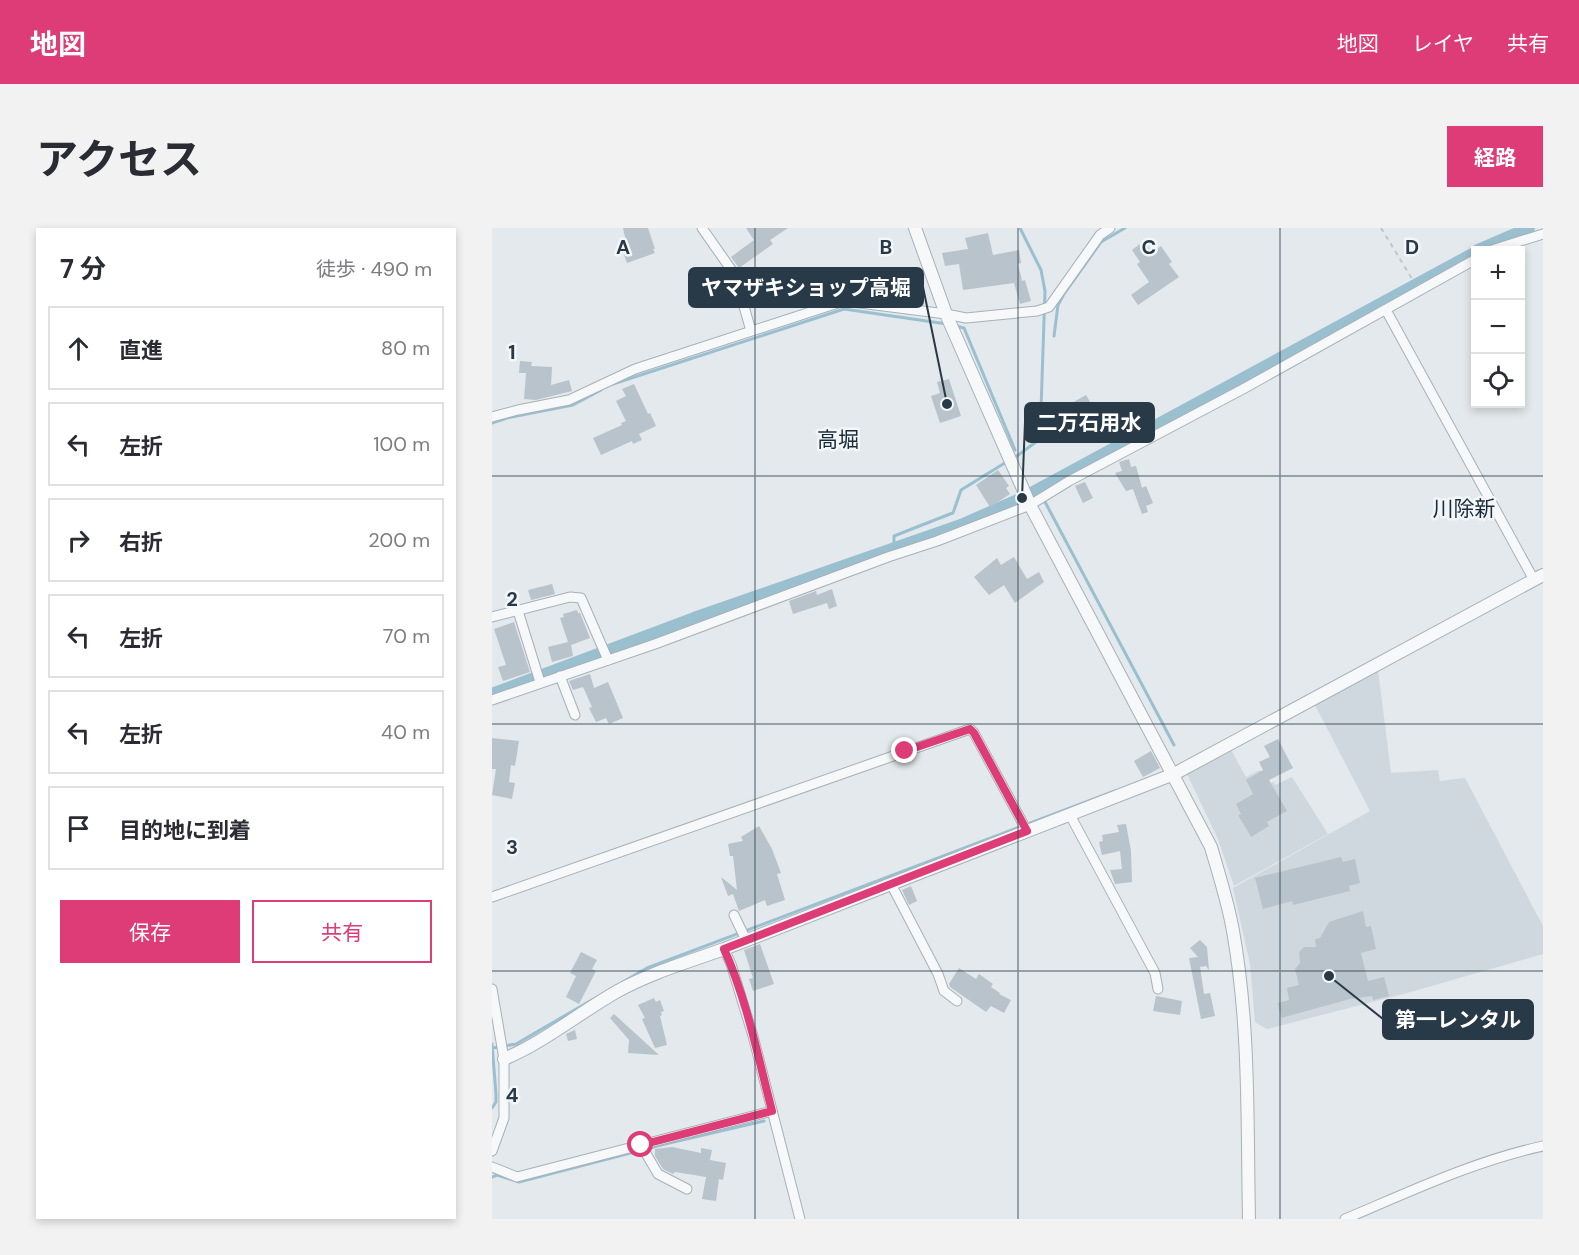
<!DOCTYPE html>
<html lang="ja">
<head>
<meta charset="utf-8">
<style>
	body { margin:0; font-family:"DM Sans","Noto Sans JP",sans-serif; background:#f2f2f3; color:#2b2b33 }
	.controls { position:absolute; right:18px; top:18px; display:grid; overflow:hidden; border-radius:0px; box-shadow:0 3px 9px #0003 }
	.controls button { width:54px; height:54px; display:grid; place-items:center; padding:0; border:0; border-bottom:2px solid #e1e1e2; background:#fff; color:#2b2b33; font:30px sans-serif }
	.stop { position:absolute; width:18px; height:18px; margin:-14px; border:4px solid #dd3c77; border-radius:50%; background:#fff }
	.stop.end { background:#dd3c77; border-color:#fff; box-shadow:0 2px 6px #0008 }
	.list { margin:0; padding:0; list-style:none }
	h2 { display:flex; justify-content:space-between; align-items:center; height:78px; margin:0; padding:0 24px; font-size:26px }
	h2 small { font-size:20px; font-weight:400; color:#7c7c81 }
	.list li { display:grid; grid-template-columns:39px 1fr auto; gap:18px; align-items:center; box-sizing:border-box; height:84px; margin:0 12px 12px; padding:0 12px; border:2px solid #e1e1e2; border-radius:0px }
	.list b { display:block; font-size:22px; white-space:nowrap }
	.list em { font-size:20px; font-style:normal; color:#7c7c81 }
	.actions { display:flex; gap:12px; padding:18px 24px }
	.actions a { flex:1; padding:14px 0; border:2px solid #dd3c77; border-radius:0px; text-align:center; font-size:21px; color:#dd3c77 }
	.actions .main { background:#dd3c77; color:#fff }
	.icon { flex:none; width:33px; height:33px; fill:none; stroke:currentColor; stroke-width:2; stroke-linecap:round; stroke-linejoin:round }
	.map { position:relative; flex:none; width:1051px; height:991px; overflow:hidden; border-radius:0px }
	header { display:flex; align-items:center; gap:36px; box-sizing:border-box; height:84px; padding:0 30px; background:#dd3c77; color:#fff }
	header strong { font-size:28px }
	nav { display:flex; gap:33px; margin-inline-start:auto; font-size:21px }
	.intro { display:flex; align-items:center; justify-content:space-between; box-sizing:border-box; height:144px; padding:0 36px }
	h1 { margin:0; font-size:42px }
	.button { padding:15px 27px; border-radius:0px; background:#dd3c77; color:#fff; font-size:21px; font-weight:700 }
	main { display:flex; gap:36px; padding:0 36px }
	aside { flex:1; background:#fff; border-radius:0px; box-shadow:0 3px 9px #0003 }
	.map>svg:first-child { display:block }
	.built { fill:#d0d8df }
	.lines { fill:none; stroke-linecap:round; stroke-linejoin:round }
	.stream { stroke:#9ac0d0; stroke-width:3 }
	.canal { stroke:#9ac0d0; stroke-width:12 }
	.building { fill:#b9c3cb }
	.minor-casing { stroke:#a7b1b7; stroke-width:11 }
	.tertiary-casing { stroke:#a7b1b7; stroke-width:14 }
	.path { stroke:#c0c7cb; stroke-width:2; stroke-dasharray:4.5 4.5; stroke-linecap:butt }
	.minor { stroke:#f6f8fa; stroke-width:9 }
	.tertiary { stroke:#f6f8fa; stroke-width:12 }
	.route { stroke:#dd3c77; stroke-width:8 }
	.grid { fill:none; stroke:#283a47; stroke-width:1.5; stroke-opacity:0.55 }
	.labels { text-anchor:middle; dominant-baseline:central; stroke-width:5; stroke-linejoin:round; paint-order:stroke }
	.neighbourhood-label { font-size:21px; fill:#1a2b38; stroke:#f3f7f9 }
	.grid-label { font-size:20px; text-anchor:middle; font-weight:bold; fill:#283a47; stroke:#f3f7f9; stroke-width:5; stroke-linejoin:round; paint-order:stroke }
	.leader { fill:none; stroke:#283a47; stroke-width:2 }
	.callout-dot { fill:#283a47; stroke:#f3f7f9; stroke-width:2 }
	.callout { fill:#283a47; stroke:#283a47; stroke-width:2 }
	.callout-label { font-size:21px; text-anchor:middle; font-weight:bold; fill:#fff }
</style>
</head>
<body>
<header>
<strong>地図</strong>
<nav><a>地図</a><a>レイヤ</a><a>共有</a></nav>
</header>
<div class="intro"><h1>アクセス</h1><a class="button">経路</a></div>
<main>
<aside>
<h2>7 分<small>徒歩 · 490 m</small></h2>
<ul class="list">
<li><svg class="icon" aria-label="ahead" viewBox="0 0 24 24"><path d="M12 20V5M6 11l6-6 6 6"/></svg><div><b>直進</b></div><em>80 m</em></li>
<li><svg class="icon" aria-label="left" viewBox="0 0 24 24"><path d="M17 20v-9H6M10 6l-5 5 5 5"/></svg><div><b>左折</b></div><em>100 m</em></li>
<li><svg class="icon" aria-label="right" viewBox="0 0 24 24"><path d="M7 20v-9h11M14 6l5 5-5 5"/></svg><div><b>右折</b></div><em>200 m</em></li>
<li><svg class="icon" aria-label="left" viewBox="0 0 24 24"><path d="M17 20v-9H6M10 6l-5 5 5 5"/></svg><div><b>左折</b></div><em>70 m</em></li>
<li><svg class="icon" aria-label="left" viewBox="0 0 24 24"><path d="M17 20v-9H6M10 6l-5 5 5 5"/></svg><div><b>左折</b></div><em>40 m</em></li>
<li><svg class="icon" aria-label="arrive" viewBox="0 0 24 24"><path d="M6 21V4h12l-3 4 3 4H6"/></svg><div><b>目的地に到着</b></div></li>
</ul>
<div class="actions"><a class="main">保存</a><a>共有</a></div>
</aside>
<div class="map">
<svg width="1051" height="991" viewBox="0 0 1051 991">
	<rect width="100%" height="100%" fill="#e3e9ec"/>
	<g class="built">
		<polygon points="886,442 899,545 946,542 948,553 973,550 1051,698 1051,726 915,765 775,801 763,794 758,736 741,660 878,583 823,477"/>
		<polygon points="738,520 754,549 768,542 775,556 782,554 783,557 800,549 836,606 742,658 726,611 695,546"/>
	</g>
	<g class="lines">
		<g class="stream">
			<polyline points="464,98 472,100 523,222"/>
			<polyline points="562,108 566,77 572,66 609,14 633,0"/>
			<polyline points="121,156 352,81 455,96"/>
			<polyline points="0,195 15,190 81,177 109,162"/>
			<polyline points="522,230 548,211 553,63 549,42 528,0"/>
			<polyline points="552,272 682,517"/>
			<polyline points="402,319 402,308 458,286 461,285 469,262 516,233"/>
			<polyline points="0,816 4,866 4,874 0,880"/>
			<polyline points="1,820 24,816 155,740 623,563"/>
			<polyline points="0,949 5,947 27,954 173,916 272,893"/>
		</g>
		<g class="canal">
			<polyline points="986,22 1037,0"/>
			<polyline points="0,466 202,390 469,297 530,270 984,24"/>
		</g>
	</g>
	<g class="building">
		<polygon points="131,0 156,0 163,21 161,21 163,25 135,35 128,16 134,14"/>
		<polygon points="254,0 296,0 278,12 281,16 247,40 239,29 262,12"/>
		<polygon points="496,5 501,27 527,22 529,35 526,36 530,53 533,52 539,73 528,76 522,55 471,62 467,36 453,38 450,25 476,21 473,10"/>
		<polygon points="652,13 660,24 669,18 680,34 677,36 687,49 646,77 639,67 657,54 645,36 648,34 640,22"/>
		<polygon points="28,133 40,134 39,138 60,139 59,157 77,152 80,163 44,172 32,171 34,145 27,145"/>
		<polygon points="457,151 469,188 448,195 439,168 448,165 445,154"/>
		<polygon points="142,156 156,186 158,185 164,198 147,206 150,212 141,216 140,213 109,227 101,210 130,197 129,195 134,193 124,173 134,168 130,161"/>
		<polygon points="594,167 617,207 606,214 589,185 577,191 571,180"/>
		<polygon points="637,231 639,239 644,238 650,260 654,258 661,275 654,278 656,284 650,286 641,261 634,263 623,245 630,243 627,234"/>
		<polygon points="506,242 517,258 514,260 518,266 498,279 484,257"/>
		<polygon points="593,254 601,270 591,275 583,258"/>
		<polygon points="522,329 535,351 547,344 552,354 523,375 512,357 497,367 482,349 505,330 509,337"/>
		<polygon points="60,356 63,366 39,372 36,362"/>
		<polygon points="340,361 345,378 337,381 335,375 301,386 297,373 324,363 325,367"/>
		<polygon points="85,382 86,385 88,385 98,410 79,417 81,428 60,434 56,419 76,414 68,390 72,389 71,386"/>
		<polygon points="22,394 38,444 11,453 6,439 14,437 2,401"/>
		<polygon points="98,446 102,460 116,454 131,490 117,496 114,490 104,494 97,480 100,479 91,459 81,462 77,453"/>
		<polygon points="0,510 27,513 23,538 19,537 17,554 23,555 20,571 0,567 4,541 0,541"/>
		<polygon points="786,511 801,540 777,552 795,583 775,594 777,598 759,609 746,587 749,586 744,576 761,566 754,552 771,542 767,534 778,529 772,518"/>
		<polygon points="659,523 668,540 651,549 642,533"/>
		<polygon points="634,596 639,623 640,654 623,656 618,642 630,641 628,623 610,627 607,614 611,613 610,607 627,604 625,597"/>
		<polygon points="267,598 280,621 289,645 285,646 293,672 275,678 273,672 247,683 241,666 236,668 229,649 245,662 241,628 238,628 236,616 251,613 249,609"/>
		<polygon points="849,629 851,634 863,631 868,655 857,658 858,663 801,677 800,673 771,681 763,650"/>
		<polygon points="419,658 425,673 417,677 410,662"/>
		<polygon points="871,683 874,699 879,698 884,721 869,725 876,753 892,749 897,768 881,772 880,768 858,771 789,790 786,775 797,772 795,760 807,757 803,741 808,735 807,724 812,719 824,719 823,711 828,710 837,694"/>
		<polygon points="708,712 715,719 717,742 714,738 708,739 712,766 718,765 723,788 709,791 697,730 706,729 698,720"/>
		<polygon points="268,716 282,756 261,763 257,751 261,750 252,722"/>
		<polygon points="89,724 105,732 100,741 104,743 87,776 74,769 84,748 78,745"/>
		<polygon points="467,740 484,751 487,746 501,756 499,759 508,765 507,766 519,772 512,785 499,778 494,784 458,759 457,756"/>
		<polygon points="664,768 690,773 688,787 661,783"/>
		<polygon points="162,770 164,774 168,772 172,783 169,784 170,787 168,788 175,817 163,820 150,791 153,790 146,777"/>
		<polygon points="122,786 167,827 136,825 137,812 118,790"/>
		<polygon points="83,802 85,811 76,813 74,806"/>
		<polygon points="180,919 209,925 209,920 220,922 218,932 234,935 231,952 227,951 224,973 210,971 214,949 183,944 181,946 171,941 163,928 163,921"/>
	</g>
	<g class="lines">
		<g class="minor-casing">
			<g id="minor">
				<polyline points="210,0 243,47 259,103"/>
				<polyline points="1000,22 1051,6"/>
				<polyline points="894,82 1042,352"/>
				<polyline points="0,189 26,182 77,172 143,141 352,73 454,86 474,90 545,83 557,79 608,7 618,0"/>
				<polyline points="26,383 48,454"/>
				<polyline points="0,389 78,369 89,370 116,432"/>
				<polyline points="68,448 83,487"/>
				<polyline points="0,472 163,416 396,329 445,313 538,277 577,253 751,161 984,31"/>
				<polyline points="578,587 663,745 666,761"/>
				<polyline points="399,656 446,746 452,763 465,773"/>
				<polyline points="0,669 478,501 482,505 535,603"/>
				<polyline points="242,687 254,712"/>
				<polyline points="232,721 239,736 261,808 308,991"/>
				<polyline points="0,761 12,831 12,890 0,923"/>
				<polyline points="149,917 166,946 195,961"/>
				<polyline points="0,939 25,949 280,883"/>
				<path d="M853 991C917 964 982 933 1051 918"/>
			</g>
		</g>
		<g class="tertiary-casing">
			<g id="tertiary">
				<path d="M423 0 454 86 538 277 719 619C727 647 736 674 741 703 758 798 755 895 757 991"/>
				<path d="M12 831C52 814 86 786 124 764 158 745 196 734 232 721L682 546 1051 347"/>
			</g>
		</g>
		<polyline class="path" points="889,0 922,54"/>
		<use href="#minor" class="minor"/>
		<use href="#tertiary" class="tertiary"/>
	</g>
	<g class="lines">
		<path class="route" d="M149 917 280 883C266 829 255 772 232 721L535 603 482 505 478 501 413 523"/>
	</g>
	<path class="grid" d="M263 0V991M526 0V991M788 0V991M0 248H1051M0 496H1051M0 743H1051"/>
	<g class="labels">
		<g class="neighbourhood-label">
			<text x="346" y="212">高堀</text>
			<text x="972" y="281">川除新</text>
		</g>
	</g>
	<g class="grid-label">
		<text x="131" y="26">A</text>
		<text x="394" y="26">B</text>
		<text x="657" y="26">C</text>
		<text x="920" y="26">D</text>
		<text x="20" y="131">1</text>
		<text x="20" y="378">2</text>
		<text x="20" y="626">3</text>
		<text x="20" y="874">4</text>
	</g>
	<path class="leader" d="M455 176L431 59M530 270L533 194M837 748L891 791"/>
	<g class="callout-dot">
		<circle cx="455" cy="176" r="6"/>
		<circle cx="530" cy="270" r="6"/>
		<circle cx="837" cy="748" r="6"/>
	</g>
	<g class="callout">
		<rect x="197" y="40" width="234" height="39" rx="6"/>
		<rect x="533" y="175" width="129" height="39" rx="6"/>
		<rect x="891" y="772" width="150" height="39" rx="6"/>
	</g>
	<g class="callout-label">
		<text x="314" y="67">ヤマザキショップ高堀</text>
		<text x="597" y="202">二万石用水</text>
		<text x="966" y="799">第一レンタル</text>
	</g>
</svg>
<div class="controls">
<button>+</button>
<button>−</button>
<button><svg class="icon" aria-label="locate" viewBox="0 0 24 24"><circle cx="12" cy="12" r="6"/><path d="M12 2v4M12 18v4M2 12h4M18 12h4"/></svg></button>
</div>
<div class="stop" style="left:149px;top:917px"></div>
<div class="stop end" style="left:413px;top:523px"></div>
</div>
</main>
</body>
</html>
